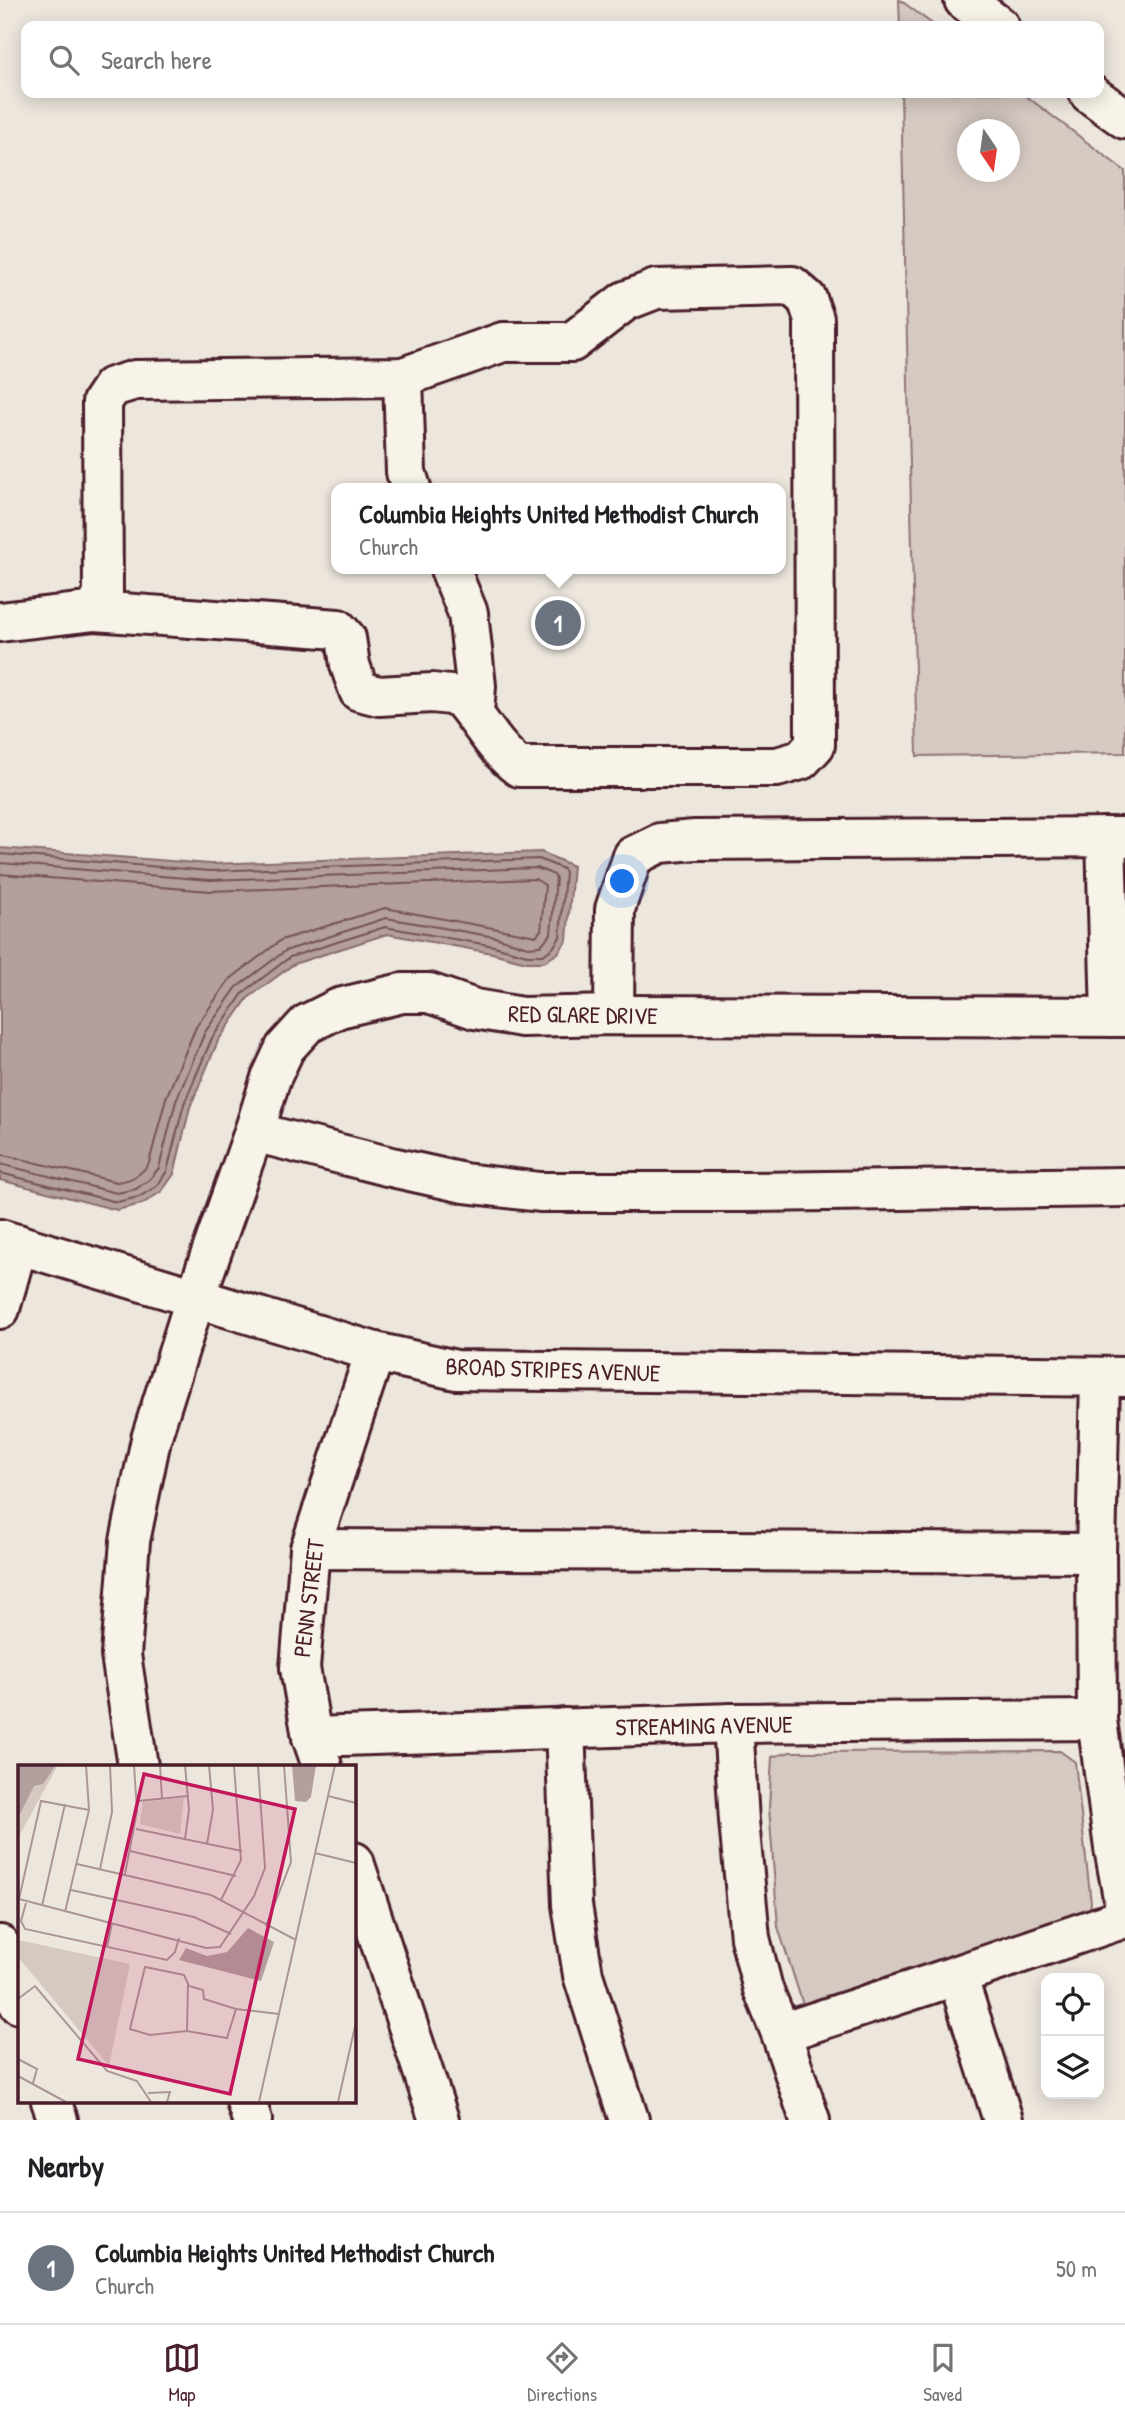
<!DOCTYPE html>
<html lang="en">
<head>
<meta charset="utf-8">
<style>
	body { margin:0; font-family:"Patrick Hand",sans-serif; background:#f2f2f2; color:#202124 }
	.controls { position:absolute; right:21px; bottom:21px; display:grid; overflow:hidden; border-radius:14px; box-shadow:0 4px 18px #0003 }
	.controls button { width:63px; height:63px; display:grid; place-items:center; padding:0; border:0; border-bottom:2px solid #e0e0e0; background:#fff; color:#202124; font:35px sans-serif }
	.compass { position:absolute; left:957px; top:119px; width:63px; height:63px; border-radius:50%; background:#fff; box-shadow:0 4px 18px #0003; rotate:167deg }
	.you { position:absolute; left:623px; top:882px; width:24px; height:24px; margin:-18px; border:5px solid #fff; border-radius:50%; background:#1a73e8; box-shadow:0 0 0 10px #1a73e833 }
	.badge { display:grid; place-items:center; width:46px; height:46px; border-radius:50%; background:#4a1f2b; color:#fff; font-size:23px; font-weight:700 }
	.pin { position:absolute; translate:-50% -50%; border:4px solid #fff; box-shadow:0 2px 7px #0006 }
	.popup { position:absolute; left:331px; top:483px; width:455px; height:91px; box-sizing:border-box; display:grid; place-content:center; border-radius:14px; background:#fff; filter:drop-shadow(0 2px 5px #0005); font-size:23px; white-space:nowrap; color:#757577 }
	.popup b { font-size:26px; color:#202124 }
	.popup::after { content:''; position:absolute; left:50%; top:100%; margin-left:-14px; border:14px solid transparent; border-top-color:#fff }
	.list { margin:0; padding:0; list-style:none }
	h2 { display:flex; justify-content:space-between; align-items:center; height:91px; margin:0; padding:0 28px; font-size:30px }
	h2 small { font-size:23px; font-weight:400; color:#757577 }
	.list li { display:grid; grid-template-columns:46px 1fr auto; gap:21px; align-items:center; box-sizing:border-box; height:112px; padding:0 28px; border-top:2px solid #e0e0e0 }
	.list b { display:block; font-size:26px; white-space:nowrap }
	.list p { margin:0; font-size:23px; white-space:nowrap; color:#757577 }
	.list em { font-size:23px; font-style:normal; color:#757577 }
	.icon { flex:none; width:38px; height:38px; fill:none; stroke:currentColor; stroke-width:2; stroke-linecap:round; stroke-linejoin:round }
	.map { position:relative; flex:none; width:1125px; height:2120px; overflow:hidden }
	.search { position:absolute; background:#fff; box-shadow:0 4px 18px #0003; left:21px; right:21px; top:21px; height:77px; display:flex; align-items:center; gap:18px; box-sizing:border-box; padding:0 24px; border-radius:14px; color:#757577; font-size:26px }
	.sheet { height:203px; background:#fff }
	nav { display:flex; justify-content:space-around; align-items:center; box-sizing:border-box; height:98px; border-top:2px solid #e0e0e0; background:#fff; font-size:19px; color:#757577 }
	nav a { display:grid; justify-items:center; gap:4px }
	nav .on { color:#4a1f2b }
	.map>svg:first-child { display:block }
	.green { fill:#d5c9c2; stroke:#907476; stroke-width:2; fill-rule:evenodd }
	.water { fill:#b39f9d; stroke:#896c6f; stroke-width:2 }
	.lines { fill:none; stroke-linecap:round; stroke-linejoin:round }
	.shore { stroke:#745259; stroke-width:2 }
	.minor-casing { stroke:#4a1f2b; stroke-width:44 }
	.minor { stroke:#f7f3e8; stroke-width:38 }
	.labels { text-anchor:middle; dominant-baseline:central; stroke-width:6; stroke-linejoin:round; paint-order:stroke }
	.street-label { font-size:24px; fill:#4a1f2b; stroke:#f7f3e8 }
	.inset-road { fill:none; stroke:#ab9696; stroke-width:2 }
	.view { fill:#c2185b; fill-opacity:0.15; stroke:#c2185b; stroke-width:3.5 }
	.inset-edge { fill:none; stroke:#4a1f2b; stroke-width:3.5 }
</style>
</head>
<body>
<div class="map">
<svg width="1125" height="2120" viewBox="0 0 1125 2120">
	<rect width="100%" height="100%" fill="#ece6dd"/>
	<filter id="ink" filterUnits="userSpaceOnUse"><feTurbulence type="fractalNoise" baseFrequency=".0143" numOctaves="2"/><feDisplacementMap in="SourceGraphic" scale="14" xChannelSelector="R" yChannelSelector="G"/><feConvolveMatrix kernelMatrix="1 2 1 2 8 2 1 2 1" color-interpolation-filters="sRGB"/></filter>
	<g filter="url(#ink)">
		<g class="green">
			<polygon points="899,0 900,0 935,26 900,26"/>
			<path d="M901 93H1022L1125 171V753L917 756ZM968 130H1010V172H968Z"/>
			<polygon points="1060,1751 1075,1762 1091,1903 1088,1922 805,2011 778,1927 769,1808 772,1757 790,1752"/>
		</g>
		<polygon class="water" points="0,848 210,864 541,852 573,866 567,940 558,953 544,962 526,962 492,953 387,934 294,964 248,998 218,1041 190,1107 174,1174 162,1191 142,1204 117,1210 0,1180"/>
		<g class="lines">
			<g class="shore">
				<polyline points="0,854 210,871 539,859 563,869 565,872 560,937 553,948 543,955 527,955 494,946 385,927 290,957 244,992 212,1038 184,1104 167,1171 157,1186 139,1197 117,1202 0,1173"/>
				<polyline points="0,863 210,880 537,868 554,875 556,878 551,934 540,946 528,947 495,937 386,918 285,951 237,987 205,1032 176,1101 159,1168 150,1179 136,1189 117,1193 0,1164"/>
				<path d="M0 874 210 891 535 879 545 885 541 930 536 936 385 908 281 940 229 980 196 1027 166 1098 149 1163C141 1175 132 1180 117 1182L0 1154"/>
			</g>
			<g class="minor-casing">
				<g id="minor">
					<polyline points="964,0 999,26"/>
					<polyline points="1089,93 1125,119"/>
					<polyline points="403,377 406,472 411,488"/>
					<polyline points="450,569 468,613 476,686 474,712"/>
					<path d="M0 622 95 611 338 629 346 638 350 665 359 691 379 696 432 693 459 696C480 719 494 749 519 767H777L801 760 815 745 814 319 807 299 792 286 656 289 625 301 572 342H503L403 377 135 380 112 387 102 402 103 594 95 611"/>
					<polyline points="1106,837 1111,1017"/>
					<polyline points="614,1015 615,909 633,856 660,843 695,840 1125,837"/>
					<polyline points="254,1132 387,1166 464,1183 540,1192 745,1192 1125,1187"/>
					<polyline points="0,1239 375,1352 456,1370 1125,1377"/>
					<polyline points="0,1309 18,1244"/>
					<polyline points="1100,1378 1096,1553 1097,1720 1114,1848 1125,1908"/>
					<polyline points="310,1549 1096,1553"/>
					<polyline points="733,1723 739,1821 750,1938 763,1989 781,2033 810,2120"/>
					<polyline points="565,1728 572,1905 583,1975 629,2120"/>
					<polyline points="312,1737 733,1723 1097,1720"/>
					<polyline points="138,1766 121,1655 130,1541 151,1439 195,1299 254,1132 271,1078 285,1048 307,1024 339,1008 402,993 429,993 475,1009 522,1017 614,1015 1125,1017"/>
					<polyline points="322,1766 312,1737 300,1668 310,1549 375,1352"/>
					<polyline points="354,1862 439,2120"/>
					<polyline points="0,1945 19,2004"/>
					<polyline points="957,1975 1003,2120"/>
					<polyline points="781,2033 931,1984 1125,1918"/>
					<polyline points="51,2101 58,2120"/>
					<polyline points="246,2101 252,2120"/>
				</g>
			</g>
			<use href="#minor" class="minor"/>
		</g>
	</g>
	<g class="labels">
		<g class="street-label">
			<text transform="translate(583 1014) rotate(1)">RED GLARE DRIVE</text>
			<text transform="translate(553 1369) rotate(2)">BROAD STRIPES AVENUE</text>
			<text transform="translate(308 1598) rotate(-83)">PENN STREET</text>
			<text transform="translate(704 1725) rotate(-1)">STREAMING AVENUE</text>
		</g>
	</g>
	<g transform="translate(18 1765)">
		<rect width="338" height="338" fill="#ece6dd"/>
		<path d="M0 0H40L0 73ZM166 33 162 69 122 59 125 37ZM0 175 112 199 91 301 0 192Z" fill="#d5c9c2"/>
		<path d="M0 0H38L25 19 16 21 0 53ZM274 0H298L293 32 288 37 277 36ZM230 163 256 177 243 216 161 195 168 183 189 191 209 187Z" fill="#b39f9d"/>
		<path class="inset-road" d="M142 0 144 34M310 31 338 38M120 36 170 31M71 45 23 36 1 134 188 183 202 182 236 131 247 103 240 0M118 64 224 86M167 74 171 45 167 0M189 79 195 45 191 0M112 86 218 111M297 88 338 98M59 99 193 130 278 175M82 104 94 47 92 0M107 109 119 46 116 0M53 125 176 152 213 169M203 135 223 95 216 0M8 138 3 156 7 164 149 195 157 187 161 173M24 141 47 39M47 147 71 45 68 0M248 161 273 97 266 0M89 182 94 158M0 234 17 221 89 306 119 316 133 337M218 244 186 234 185 225 171 221 166 210 127 202 112 264 132 270 169 266 209 273 218 244 261 249M169 266 170 218M0 294 19 304 15 318M0 311 48 337M130 328 152 327 149 337M241 337 317 0M320 337 338 257"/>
		<path class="view" d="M126 9 277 44 212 329 60 294Z"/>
		<rect width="338" height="338" class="inset-edge"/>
	</g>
</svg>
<div class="controls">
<button><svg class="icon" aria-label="locate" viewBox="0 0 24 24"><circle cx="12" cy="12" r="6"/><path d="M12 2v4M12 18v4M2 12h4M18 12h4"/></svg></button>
<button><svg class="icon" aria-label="layers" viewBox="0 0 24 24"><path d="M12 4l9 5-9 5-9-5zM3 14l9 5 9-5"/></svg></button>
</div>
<svg class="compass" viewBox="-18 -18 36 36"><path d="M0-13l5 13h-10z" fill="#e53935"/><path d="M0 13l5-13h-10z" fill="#757577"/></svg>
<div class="you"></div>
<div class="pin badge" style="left:558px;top:623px;background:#6b7280">1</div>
<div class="popup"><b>Columbia Heights United Methodist Church</b>Church</div>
<div class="search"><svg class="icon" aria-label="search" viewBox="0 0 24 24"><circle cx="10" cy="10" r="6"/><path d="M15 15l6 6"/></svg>Search here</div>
</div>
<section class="sheet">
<h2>Nearby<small></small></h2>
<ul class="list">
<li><span class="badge" style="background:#6b7280">1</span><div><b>Columbia Heights United Methodist Church</b><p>Church</p></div><em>50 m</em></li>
</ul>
</section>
<nav>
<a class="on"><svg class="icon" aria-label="map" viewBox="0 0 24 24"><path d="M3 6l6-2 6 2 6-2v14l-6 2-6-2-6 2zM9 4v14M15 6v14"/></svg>Map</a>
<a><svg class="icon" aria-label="directions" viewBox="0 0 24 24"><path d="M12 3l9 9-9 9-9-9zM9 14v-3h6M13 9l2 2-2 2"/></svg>Directions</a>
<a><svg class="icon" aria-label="saved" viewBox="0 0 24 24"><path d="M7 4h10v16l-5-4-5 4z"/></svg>Saved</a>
</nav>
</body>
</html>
